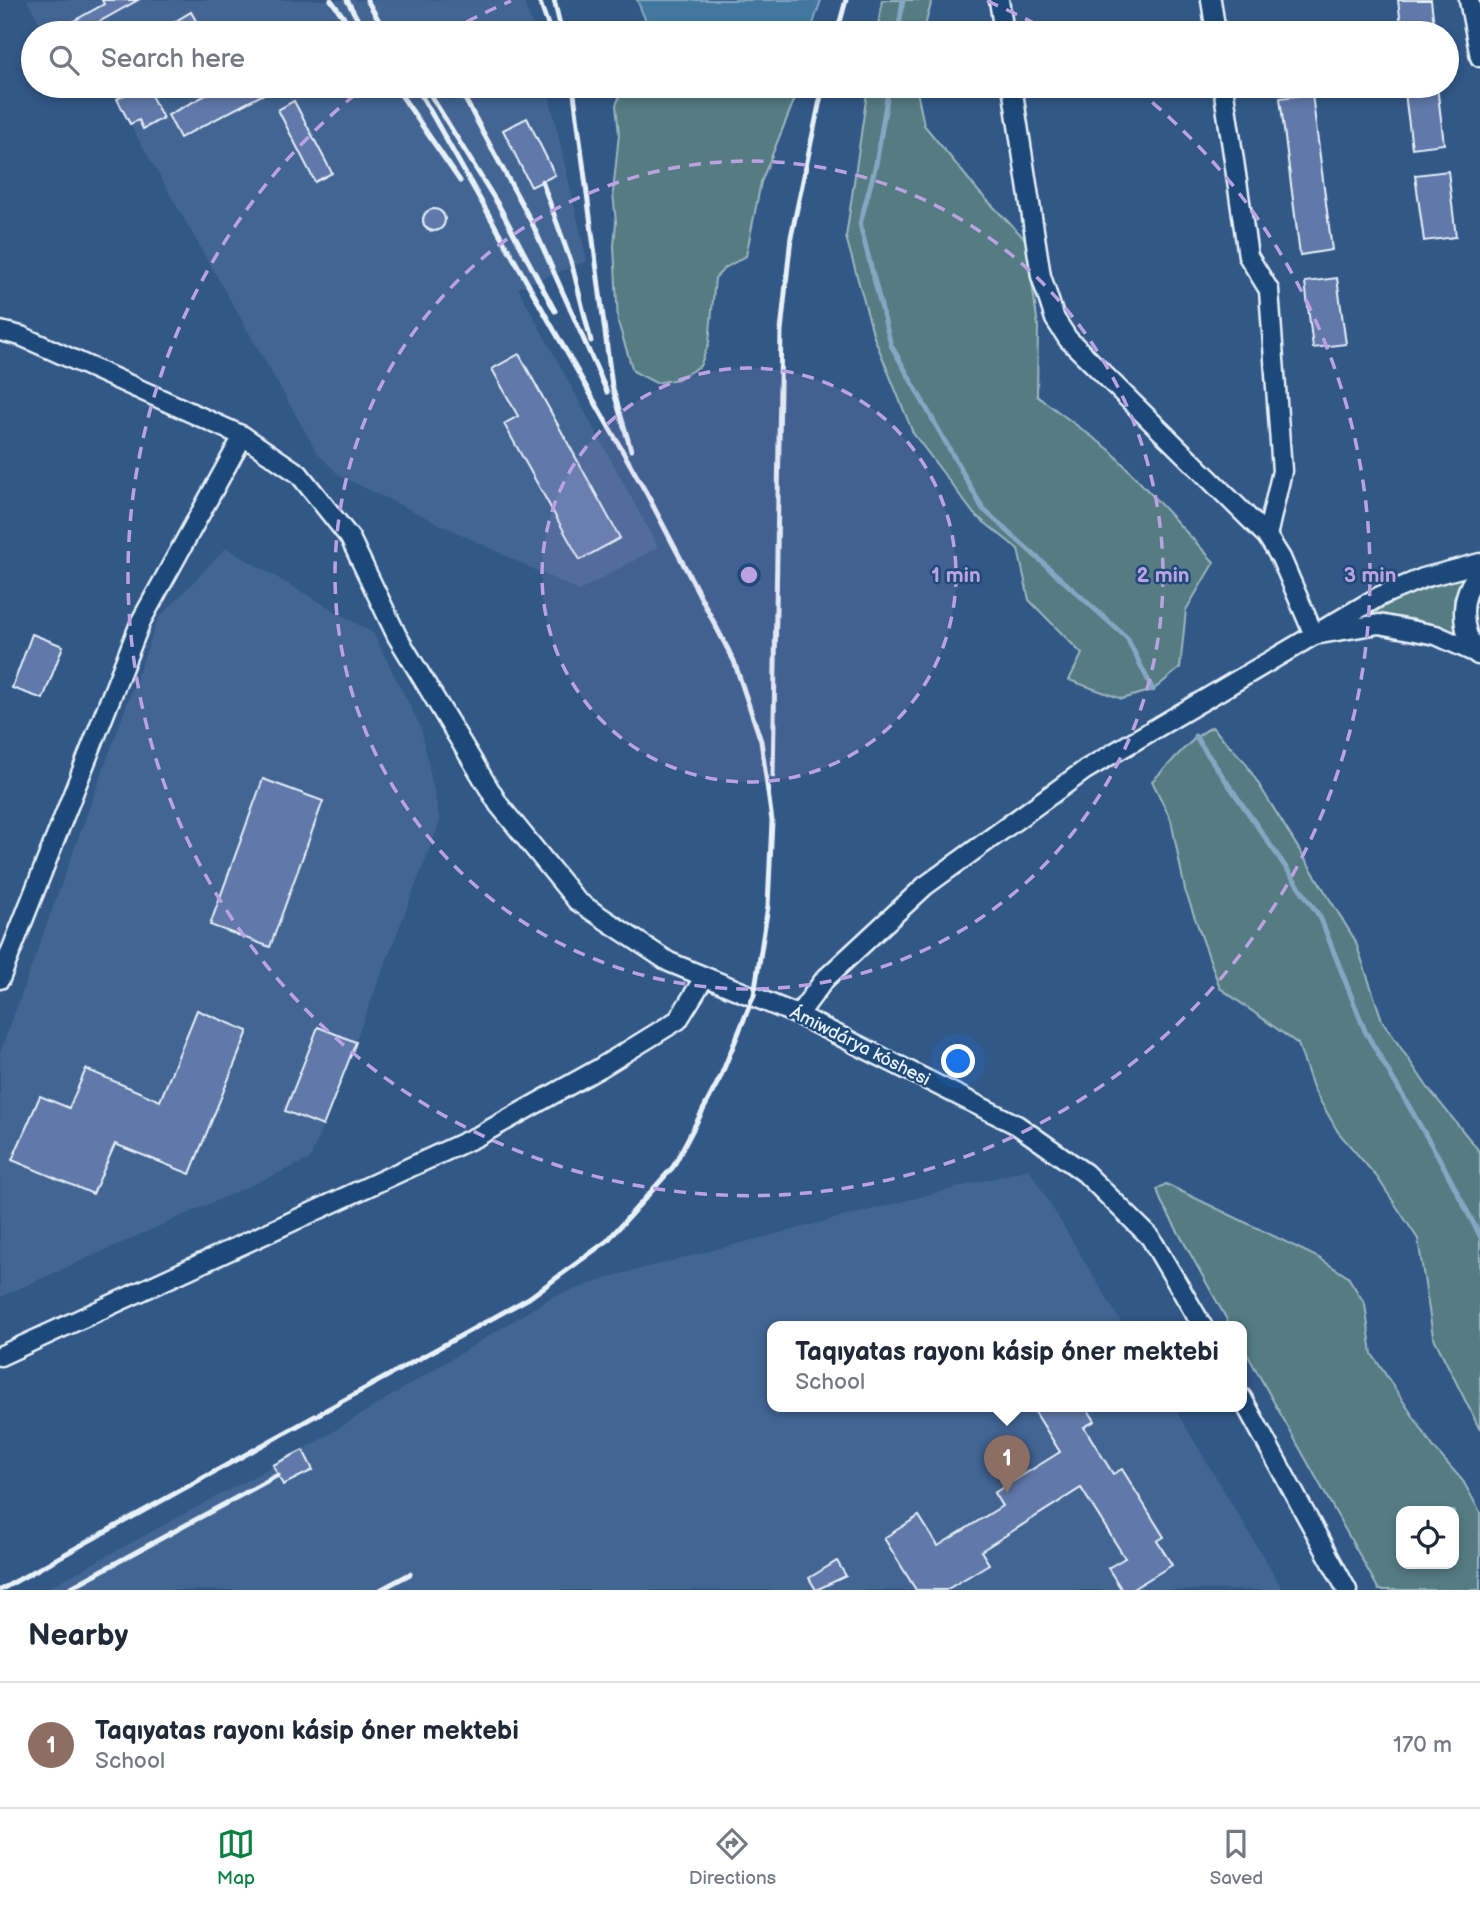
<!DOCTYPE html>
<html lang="en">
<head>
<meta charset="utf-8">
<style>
	body { margin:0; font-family:"Balsamiq Sans",sans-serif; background:#f6f6f7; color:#1f2937 }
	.controls { position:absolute; right:21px; bottom:21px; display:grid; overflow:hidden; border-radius:14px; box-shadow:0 4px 10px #0003 }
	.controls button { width:63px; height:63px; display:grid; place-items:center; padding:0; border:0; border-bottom:2px solid #e0e1e3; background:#fff; color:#1f2937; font:35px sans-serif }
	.you { position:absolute; left:959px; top:1062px; width:24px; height:24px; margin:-18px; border:5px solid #fff; border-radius:50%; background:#1a73e8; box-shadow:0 0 0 10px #1a73e833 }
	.badge { display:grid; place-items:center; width:46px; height:46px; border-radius:50%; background:#0b8043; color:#fff; font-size:23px; font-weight:700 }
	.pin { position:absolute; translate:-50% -58px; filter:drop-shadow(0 2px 4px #0008) }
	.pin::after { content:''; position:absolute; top:37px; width:24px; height:21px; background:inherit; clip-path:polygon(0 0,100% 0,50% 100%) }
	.popup { position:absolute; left:767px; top:1321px; width:480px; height:91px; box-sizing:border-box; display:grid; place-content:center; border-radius:14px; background:#fff; filter:drop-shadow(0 2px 5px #0005); font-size:23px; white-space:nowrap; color:#747a83 }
	.popup b { font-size:26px; color:#1f2937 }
	.popup::after { content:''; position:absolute; left:50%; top:100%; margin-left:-14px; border:14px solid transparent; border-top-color:#fff }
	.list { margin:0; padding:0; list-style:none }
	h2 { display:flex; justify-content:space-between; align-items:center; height:91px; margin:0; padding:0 28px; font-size:30px }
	h2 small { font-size:23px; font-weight:400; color:#747a83 }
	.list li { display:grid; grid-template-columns:46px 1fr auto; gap:21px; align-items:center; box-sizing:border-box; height:126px; padding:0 28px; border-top:2px solid #e0e1e3 }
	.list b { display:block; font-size:26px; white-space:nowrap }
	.list p { margin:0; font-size:23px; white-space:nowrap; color:#747a83 }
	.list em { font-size:23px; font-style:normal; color:#747a83 }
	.icon { flex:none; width:38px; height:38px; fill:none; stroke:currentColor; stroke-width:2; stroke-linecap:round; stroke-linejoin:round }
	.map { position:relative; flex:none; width:1480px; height:1590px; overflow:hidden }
	.search { position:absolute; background:#fff; box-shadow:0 4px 10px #0003; left:21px; right:21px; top:21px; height:77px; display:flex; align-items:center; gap:18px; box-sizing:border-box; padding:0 24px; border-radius:38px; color:#747a83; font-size:26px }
	.sheet { height:217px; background:#fff }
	nav { display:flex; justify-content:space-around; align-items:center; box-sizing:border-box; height:98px; border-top:2px solid #e0e1e3; background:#fff; font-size:19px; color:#747a83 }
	nav a { display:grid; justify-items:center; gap:4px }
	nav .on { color:#0b8043 }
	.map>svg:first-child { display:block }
	.built { fill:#436594 }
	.green { fill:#547c83; stroke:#9eb6be; stroke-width:2; fill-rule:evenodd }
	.water { fill:#42789f; stroke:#84a8c3; stroke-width:2 }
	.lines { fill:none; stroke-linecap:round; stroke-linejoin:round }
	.stream { stroke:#84a8c3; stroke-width:5 }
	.building { fill:#6179aa; stroke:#e8f1f8; stroke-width:2 }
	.minor-casing { stroke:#e8f1f8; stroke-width:23 }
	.minor { stroke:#1f4a7a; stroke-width:18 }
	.rail { stroke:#e8f1f8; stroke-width:5 }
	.ring { fill:none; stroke:#bca2e1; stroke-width:3.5; stroke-dasharray:12 9 }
	.labels { text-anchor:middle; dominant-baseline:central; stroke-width:5; stroke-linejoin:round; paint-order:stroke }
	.street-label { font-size:18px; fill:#e8f1f8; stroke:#1f4a7a }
	.centre { fill:#bca2e1; stroke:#1f4a7a; stroke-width:3.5 }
	.ring-label { font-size:21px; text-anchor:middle; font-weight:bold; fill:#bca2e1; stroke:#1f4a7a; stroke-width:5; stroke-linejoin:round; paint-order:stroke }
</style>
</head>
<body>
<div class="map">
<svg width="1480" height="1590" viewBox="0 0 1480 1590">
	<rect width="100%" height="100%" fill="#325888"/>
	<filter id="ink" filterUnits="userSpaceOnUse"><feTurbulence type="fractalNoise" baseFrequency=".0143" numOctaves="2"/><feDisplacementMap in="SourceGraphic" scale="14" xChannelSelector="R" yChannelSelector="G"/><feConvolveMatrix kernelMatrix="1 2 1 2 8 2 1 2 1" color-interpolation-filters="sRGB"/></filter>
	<g filter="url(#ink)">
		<g class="built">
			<polygon points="27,0 523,0 535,33 45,33"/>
			<polygon points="121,86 547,86 587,261 518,288 658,547 579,591 340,476 318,454 130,124 117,99 125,94"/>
			<polygon points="226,548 373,633 421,728 440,822 310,1159 0,1297 0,1053 158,619"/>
			<polygon points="1029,1169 1124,1327 772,1327 772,1407 1174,1407 1283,1590 44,1590 308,1447 552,1297 617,1275"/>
		</g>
		<g class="green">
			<polygon points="882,0 932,0 923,33 877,33"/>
			<polygon points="624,86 800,86 761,182 746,256 725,268 715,278 709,343 700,366 678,379 656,383 633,371 618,322 614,246 616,222 613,193 619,134 616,105"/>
			<polygon points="868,86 916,86 924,125 979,192 1026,240 1038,326 1037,396 1110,450 1214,562 1186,610 1180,668 1153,690 1122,699 1069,680 1082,654 1029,600 1018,549 974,514 913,433 874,337 846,237"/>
			<polygon points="1464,575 1454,599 1455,634 1413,619 1369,615 1400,598"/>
			<path d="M1212 727 1245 762 1355 940 1382 1020 1428 1088 1480 1152V1430L1433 1336 1418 1239 1377 1177 1338 1132 1314 1090 1298 1044 1220 988 1185 890 1171 820 1152 781C1172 763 1189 739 1212 727Z"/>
			<path d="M1166 1184 1319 1258 1348 1277 1365 1304 1372 1354 1434 1448 1463 1481 1480 1512V1590H1379L1242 1345V1327H1231L1161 1201 1157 1189ZM1401 1511H1454V1564H1401Z"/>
		</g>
		<polygon class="water" points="637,0 821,0 810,33 651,33"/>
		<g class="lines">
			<g class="stream">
				<polyline points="898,33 903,0"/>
				<polyline points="889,86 876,164 860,224 891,345 983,509 1127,638 1153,690"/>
				<polyline points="1195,736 1320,917 1365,1031 1442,1163 1480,1236"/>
			</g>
		</g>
		<g class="building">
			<polygon points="102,0 138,0 90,27 93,33 52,33 104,4"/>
			<polygon points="1398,0 1431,0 1435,33 1402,33"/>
			<polygon points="191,12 203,33 156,33"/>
			<polygon points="141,86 146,86 163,118 143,129 139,120 130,124 117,99"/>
			<polygon points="223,86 279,86 180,138 168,115"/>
			<polygon points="1404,86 1437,86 1444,144 1412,148"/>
			<polygon points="1312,94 1332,250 1300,255 1280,98"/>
			<polygon points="294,101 332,173 315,182 278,110"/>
			<polygon points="527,118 555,175 531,187 503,130"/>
			<polygon points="1448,171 1456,237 1424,241 1415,175"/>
			<circle cx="434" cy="220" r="11"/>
			<polygon points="1337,278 1346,344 1313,348 1305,282"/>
			<polygon points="519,354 620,538 580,560 504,424 518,416 492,369"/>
			<polygon points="32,634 63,646 43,699 12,688"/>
			<polygon points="263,779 323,801 270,947 210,925"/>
			<polygon points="197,1010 248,1031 190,1174 115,1144 93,1194 12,1160 40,1096 69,1108 86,1069 160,1101"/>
			<polygon points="318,1027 356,1042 323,1126 285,1111"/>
			<polygon points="1032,1407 1086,1407 1095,1421 1084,1427 1113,1474 1122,1469 1164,1537 1157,1541 1172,1565 1131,1590 1122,1590 1108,1568 1125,1558 1081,1488 981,1551 989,1564 946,1590 916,1590 884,1538 919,1516 938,1546 1002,1506 994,1493 1060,1452"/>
			<polygon points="303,1450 313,1470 283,1485 273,1465"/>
			<polygon points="837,1561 846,1576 816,1590 809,1578"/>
		</g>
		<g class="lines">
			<g class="minor-casing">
				<g id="minor">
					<polyline points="999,0 1004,33"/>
					<polyline points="1211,0 1216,33"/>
					<polyline points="1469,0 1480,57"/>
					<polyline points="1223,86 1248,256 1269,290 1282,471 1267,536"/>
					<polyline points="0,331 21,336 243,436 299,474 350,538 397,636 499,805 577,901 669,962 798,1015 1017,1125 1085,1173 1150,1237 1203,1327"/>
					<polyline points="1476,653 1436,635 1379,624 1314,635 1380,596 1423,578 1480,563"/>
					<path d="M1478 655C1460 630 1458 595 1480 572"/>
					<polyline points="0,979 141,621 243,436"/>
					<polyline points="798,1015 825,979 925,886 1085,770 1314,635 1281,558 1267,536 1068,339 1055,319 1041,276 1012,86"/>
					<polyline points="0,1356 478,1136 600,1068 678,1020 704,978"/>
					<polyline points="1242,1398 1347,1590"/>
				</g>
			</g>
			<use href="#minor" class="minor"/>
			<g class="rail">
				<polyline points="331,0 355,33"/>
				<polyline points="347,0 365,33"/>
				<polyline points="367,0 386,33"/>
				<polyline points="539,0 551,33"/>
				<polyline points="554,0 562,33"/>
				<polyline points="837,33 846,0"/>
				<polyline points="395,86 460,181"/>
				<polyline points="425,86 499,206 555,311"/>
				<polyline points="458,86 532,223 607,392"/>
				<polyline points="573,86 612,386 631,450"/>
				<polyline points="542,181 572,265 591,341"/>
				<polyline points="773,776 781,331 791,237 823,86"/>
				<polyline points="0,1590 529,1298 607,1241 673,1167 720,1078 754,995 768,906 772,821 761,741 734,661 648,496 416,86"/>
				<polyline points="66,1590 278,1475"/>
				<polyline points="380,1590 410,1574"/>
			</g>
		</g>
	</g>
	<circle cx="749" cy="575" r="207" fill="#bca2e1" fill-opacity=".12"/>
	<g class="ring">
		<circle cx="749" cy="575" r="207"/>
		<circle cx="749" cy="575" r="414"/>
		<path d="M448 32A621 621 0 0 1 511 1M987 1A621 621 0 0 1 1050 32M1136 89A621 621 0 1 1 362 89"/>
	</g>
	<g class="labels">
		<g class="street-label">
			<text transform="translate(860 1046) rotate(27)">Ámiwdárya kóshesi</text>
		</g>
	</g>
	<circle cx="749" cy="575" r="10" class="centre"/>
	<g class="ring-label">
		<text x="956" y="582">1 min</text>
		<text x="1163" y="582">2 min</text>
		<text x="1370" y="582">3 min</text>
	</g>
</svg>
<div class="controls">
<button><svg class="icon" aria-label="locate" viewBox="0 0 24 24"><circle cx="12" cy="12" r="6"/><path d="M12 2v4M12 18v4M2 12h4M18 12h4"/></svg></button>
</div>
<div class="you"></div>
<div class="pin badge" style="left:1007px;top:1493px;background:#8d6e63">1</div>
<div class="popup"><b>Taqıyatas rayonı kásip óner mektebi</b>School</div>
<div class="search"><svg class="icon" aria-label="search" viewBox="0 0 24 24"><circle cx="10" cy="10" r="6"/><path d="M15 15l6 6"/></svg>Search here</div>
</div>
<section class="sheet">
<h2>Nearby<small></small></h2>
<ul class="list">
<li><span class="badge" style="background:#8d6e63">1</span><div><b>Taqıyatas rayonı kásip óner mektebi</b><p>School</p></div><em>170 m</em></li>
</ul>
</section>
<nav>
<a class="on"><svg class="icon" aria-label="map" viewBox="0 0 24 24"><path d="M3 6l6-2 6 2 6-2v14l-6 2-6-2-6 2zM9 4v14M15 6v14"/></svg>Map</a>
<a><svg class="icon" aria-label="directions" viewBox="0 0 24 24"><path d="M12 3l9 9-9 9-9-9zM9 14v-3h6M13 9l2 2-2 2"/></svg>Directions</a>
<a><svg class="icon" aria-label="saved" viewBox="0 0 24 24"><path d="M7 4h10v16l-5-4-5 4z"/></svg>Saved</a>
</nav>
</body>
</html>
